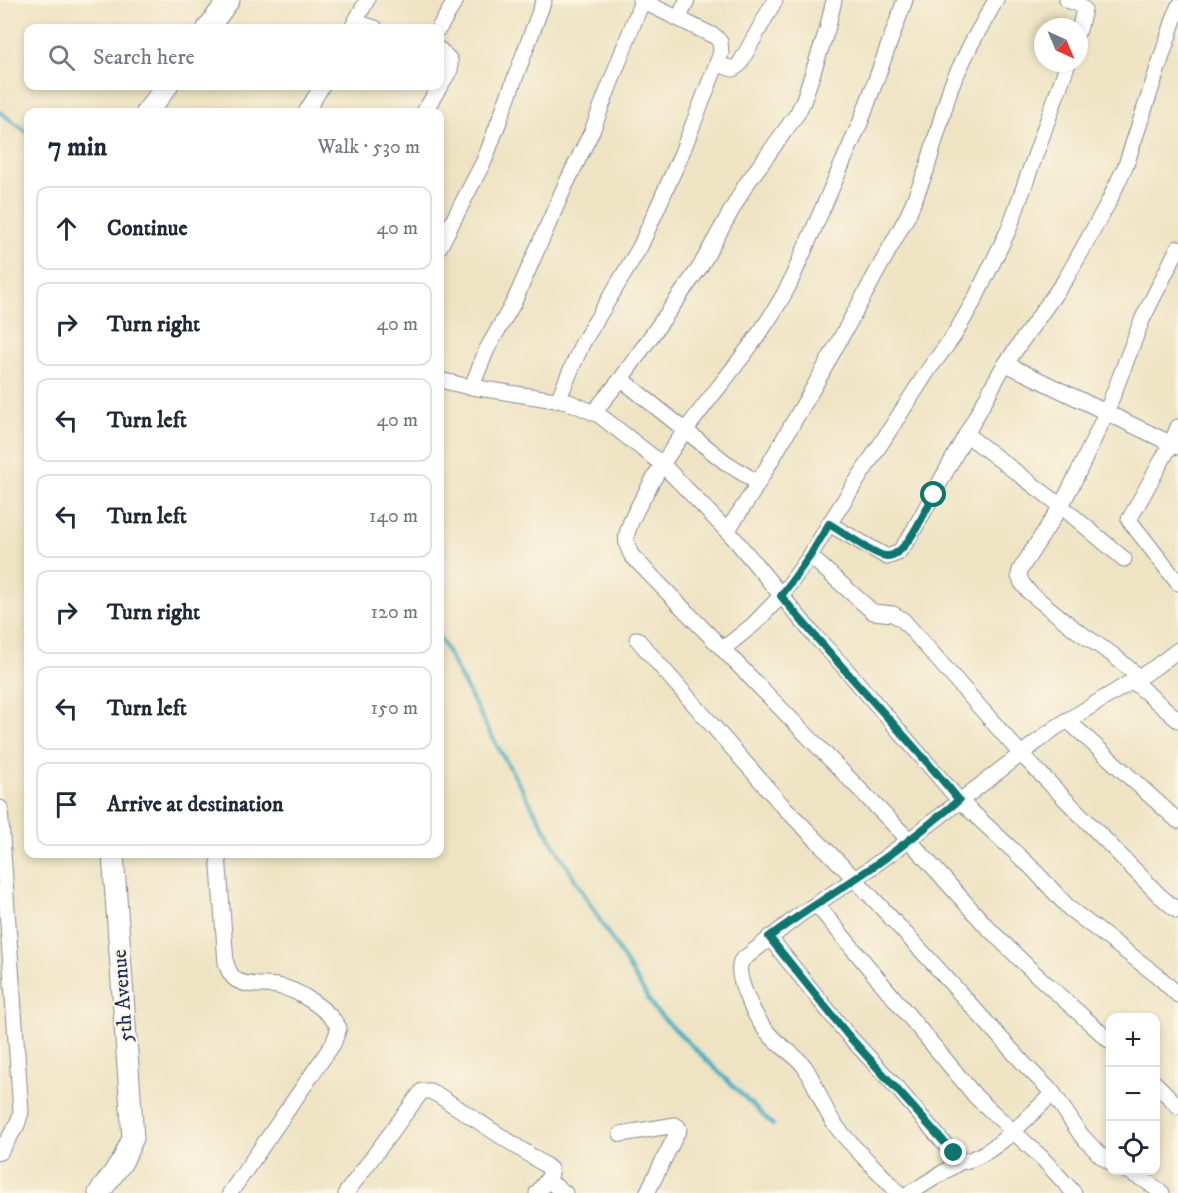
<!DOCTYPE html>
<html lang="en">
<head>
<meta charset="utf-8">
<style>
	body { margin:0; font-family:"IM FELL DW Pica",serif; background:#f6f6f7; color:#1f2937 }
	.controls { position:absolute; right:18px; bottom:18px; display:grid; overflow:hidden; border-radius:12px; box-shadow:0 3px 9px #0003 }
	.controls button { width:54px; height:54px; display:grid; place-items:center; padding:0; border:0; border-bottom:2px solid #e0e1e3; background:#fff; color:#1f2937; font:30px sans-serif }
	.compass { position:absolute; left:1034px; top:18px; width:54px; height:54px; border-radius:50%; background:#fff; box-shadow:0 3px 9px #0003; rotate:136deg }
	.stop { position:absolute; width:18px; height:18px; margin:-14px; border:4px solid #0f766e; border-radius:50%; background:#fff }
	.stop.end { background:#0f766e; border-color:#fff; box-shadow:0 2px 6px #0008 }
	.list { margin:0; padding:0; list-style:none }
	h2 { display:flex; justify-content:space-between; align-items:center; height:78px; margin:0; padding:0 24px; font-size:26px }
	h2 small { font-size:20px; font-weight:400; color:#747a83 }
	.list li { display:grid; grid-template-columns:39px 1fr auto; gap:18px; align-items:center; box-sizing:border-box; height:84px; margin:0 12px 12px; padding:0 12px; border:2px solid #e0e1e3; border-radius:12px }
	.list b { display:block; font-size:22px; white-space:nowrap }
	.list em { font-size:20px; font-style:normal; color:#747a83 }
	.icon { flex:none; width:33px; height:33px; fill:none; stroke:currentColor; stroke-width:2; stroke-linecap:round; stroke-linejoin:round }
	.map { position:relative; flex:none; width:1178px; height:1193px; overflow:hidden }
	.search { position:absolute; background:#fff; box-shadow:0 3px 9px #0003; left:24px; top:24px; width:420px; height:66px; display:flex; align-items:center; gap:15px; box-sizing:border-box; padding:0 21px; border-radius:12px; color:#747a83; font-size:22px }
	.panel { position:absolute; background:#fff; box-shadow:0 3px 9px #0003; left:24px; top:108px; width:420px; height:750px; border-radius:12px }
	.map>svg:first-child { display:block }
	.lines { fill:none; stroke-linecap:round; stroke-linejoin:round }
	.stream { stroke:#42adc1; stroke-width:4 }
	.street-casing { stroke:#848990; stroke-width:17 }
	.secondary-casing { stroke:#848990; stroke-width:23 }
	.street { stroke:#fff; stroke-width:15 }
	.secondary { stroke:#fff; stroke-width:21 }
	.route { stroke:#0f766e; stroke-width:8 }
	.labels { text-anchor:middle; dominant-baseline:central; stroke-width:4.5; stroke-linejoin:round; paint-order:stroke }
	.street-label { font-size:21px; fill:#1b2f5e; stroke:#fcf5e5 }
</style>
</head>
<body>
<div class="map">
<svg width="1178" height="1193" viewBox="0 0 1178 1193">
	<rect width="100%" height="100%" fill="#fcf5e5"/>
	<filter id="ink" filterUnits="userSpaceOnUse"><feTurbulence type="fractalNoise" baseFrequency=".0167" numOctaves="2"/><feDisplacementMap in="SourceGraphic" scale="12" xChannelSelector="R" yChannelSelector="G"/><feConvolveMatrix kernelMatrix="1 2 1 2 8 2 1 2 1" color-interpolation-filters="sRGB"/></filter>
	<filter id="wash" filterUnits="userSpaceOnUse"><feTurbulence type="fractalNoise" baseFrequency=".008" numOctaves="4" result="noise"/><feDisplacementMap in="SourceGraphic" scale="24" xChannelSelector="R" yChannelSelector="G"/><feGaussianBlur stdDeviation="1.35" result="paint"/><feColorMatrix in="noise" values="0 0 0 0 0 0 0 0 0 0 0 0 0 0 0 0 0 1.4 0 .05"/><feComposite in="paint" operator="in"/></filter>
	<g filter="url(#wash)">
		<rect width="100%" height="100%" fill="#eee3c2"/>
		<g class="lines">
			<g class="stream">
				<polyline points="0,112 28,133"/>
				<polyline points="440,638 492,737 562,858 655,1010 773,1125"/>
			</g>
		</g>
	</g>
	<g filter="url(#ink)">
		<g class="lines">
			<g class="street-casing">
				<g id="street">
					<path d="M905 0 861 121 789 285C752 356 692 411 653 480 644 497 631 516 627 534 625 542 628 549 632 556L909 840 987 927 1030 969 1110 1041"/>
					<polyline points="1067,0 1078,4 1084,9 1079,30"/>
					<polyline points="679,18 687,0"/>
					<polyline points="355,22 375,28"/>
					<polyline points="352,28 367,0"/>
					<polyline points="439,28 456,0"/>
					<polyline points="717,64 733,69 739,65 775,0"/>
					<polyline points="306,112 322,86"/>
					<polyline points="424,112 450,70 450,60 440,50"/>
					<polyline points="440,246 485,159 544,0"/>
					<polyline points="1006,364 1178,447"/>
					<polyline points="621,379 725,462 758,483"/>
					<polyline points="440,380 465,386 569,402 599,415 662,464 733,537 813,634 843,666 959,800 1032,868 1070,909 1158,976 1178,995"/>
					<polyline points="472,386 487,349 514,302 565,186 592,131 642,1"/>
					<polyline points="558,400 582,344 640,247 681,155 721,53 720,42 716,37 640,0"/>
					<polyline points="594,412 621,379 700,267 745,186 797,114 803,102 827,30 834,0"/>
					<polyline points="1178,427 1171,444 1129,520 1178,583"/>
					<polyline points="967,435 1061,506 1124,559"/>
					<polyline points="829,524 887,557 898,553 910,537 1002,369 1067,277 1108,203 1126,165 1178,7"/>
					<polyline points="727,531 751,495 815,385 908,215 926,171 951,86 971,44 996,0"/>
					<polyline points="810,556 873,612 893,614 903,620 1020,753 1160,896 1178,911"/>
					<polyline points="637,639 781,804 855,879 929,959 1026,1066 1053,1093 1081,1135 1100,1155 1110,1162"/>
					<polyline points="723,649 754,624 781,596 810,556 829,524 929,369 953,337 975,299 1009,229 1068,63"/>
					<polyline points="1139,677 1113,655 1076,630 1029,592 1022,583 1019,576 1020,570 1061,506 1077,475 1106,413 1142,320 1178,248"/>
					<polyline points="1133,681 1178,720"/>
					<polyline points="1067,720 1178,821"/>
					<polyline points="0,808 21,1112 17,1125 0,1152"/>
					<path d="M218 854 226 963C228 969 230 975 235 979 245 987 265 984 277 986 298 989 329 1010 339 1028L333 1044 230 1193"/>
					<polyline points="816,904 976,1097 1042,1158 1074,1193"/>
					<path d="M769 937 847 1034 897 1088 960 1162C991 1159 1030 1115 1053 1093"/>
					<polyline points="1156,1084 1178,1106"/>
					<polyline points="621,1134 675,1125 678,1127 679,1129 647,1193"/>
					<polyline points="1125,1170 1146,1181 1162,1193"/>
					<polyline points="346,1193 422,1091 430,1091 438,1095 545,1165 550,1169 551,1174 547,1180"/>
					<polyline points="537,1193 547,1180 565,1193"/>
					<path d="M898 1193C879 1170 854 1150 836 1126 822 1108 817 1084 804 1066 794 1053 780 1047 770 1035 757 1022 734 978 741 961L798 916 868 870 909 840 1055 728 1154 668 1178 650"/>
					<polyline points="910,1193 960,1162"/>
				</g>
			</g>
			<g class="secondary-casing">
				<g id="secondary">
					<polyline points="208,28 229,0"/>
					<polyline points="147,112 167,86"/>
					<polyline points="99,1193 122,1162 133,1138 113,854"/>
				</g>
			</g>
			<use href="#street" class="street"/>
			<use href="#secondary" class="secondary"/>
		</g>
	</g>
	<g class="lines" filter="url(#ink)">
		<path class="route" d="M934 495C925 510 906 558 886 556 876 556 840 530 829 524L810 556 781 596C838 666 902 730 959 800 930 824 900 849 868 870 835 893 801 913 769 937L847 1034 954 1153"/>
	</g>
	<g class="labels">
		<g class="street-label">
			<text transform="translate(123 996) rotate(-94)">5th Avenue</text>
		</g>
	</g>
</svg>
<div class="controls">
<button>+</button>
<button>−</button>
<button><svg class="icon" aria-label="locate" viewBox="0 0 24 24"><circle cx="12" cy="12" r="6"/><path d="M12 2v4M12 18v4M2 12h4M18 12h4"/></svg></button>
</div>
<svg class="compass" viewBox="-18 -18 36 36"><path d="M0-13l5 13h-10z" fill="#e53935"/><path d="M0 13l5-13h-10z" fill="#747a83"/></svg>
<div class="stop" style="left:934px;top:495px"></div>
<div class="stop end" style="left:954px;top:1153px"></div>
<div class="search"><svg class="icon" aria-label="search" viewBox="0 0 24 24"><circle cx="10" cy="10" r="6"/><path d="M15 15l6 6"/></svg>Search here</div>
<section class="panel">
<h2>7 min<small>Walk · 530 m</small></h2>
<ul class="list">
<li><svg class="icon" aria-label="ahead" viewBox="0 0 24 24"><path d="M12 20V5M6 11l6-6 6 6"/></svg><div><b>Continue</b></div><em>40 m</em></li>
<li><svg class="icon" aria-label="right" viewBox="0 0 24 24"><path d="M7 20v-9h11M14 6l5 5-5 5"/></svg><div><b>Turn right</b></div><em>40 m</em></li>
<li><svg class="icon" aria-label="left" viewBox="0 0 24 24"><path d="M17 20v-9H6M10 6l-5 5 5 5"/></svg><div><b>Turn left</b></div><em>40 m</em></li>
<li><svg class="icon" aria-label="left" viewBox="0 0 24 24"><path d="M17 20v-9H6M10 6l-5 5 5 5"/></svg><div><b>Turn left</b></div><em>140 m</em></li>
<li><svg class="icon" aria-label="right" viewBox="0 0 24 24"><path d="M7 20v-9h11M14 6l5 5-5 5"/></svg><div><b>Turn right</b></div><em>120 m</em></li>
<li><svg class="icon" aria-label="left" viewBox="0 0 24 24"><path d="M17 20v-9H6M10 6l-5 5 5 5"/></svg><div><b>Turn left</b></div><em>150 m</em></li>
<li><svg class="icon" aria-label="arrive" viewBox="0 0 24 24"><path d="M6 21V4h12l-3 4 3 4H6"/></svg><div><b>Arrive at destination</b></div></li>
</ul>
</section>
</div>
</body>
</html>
